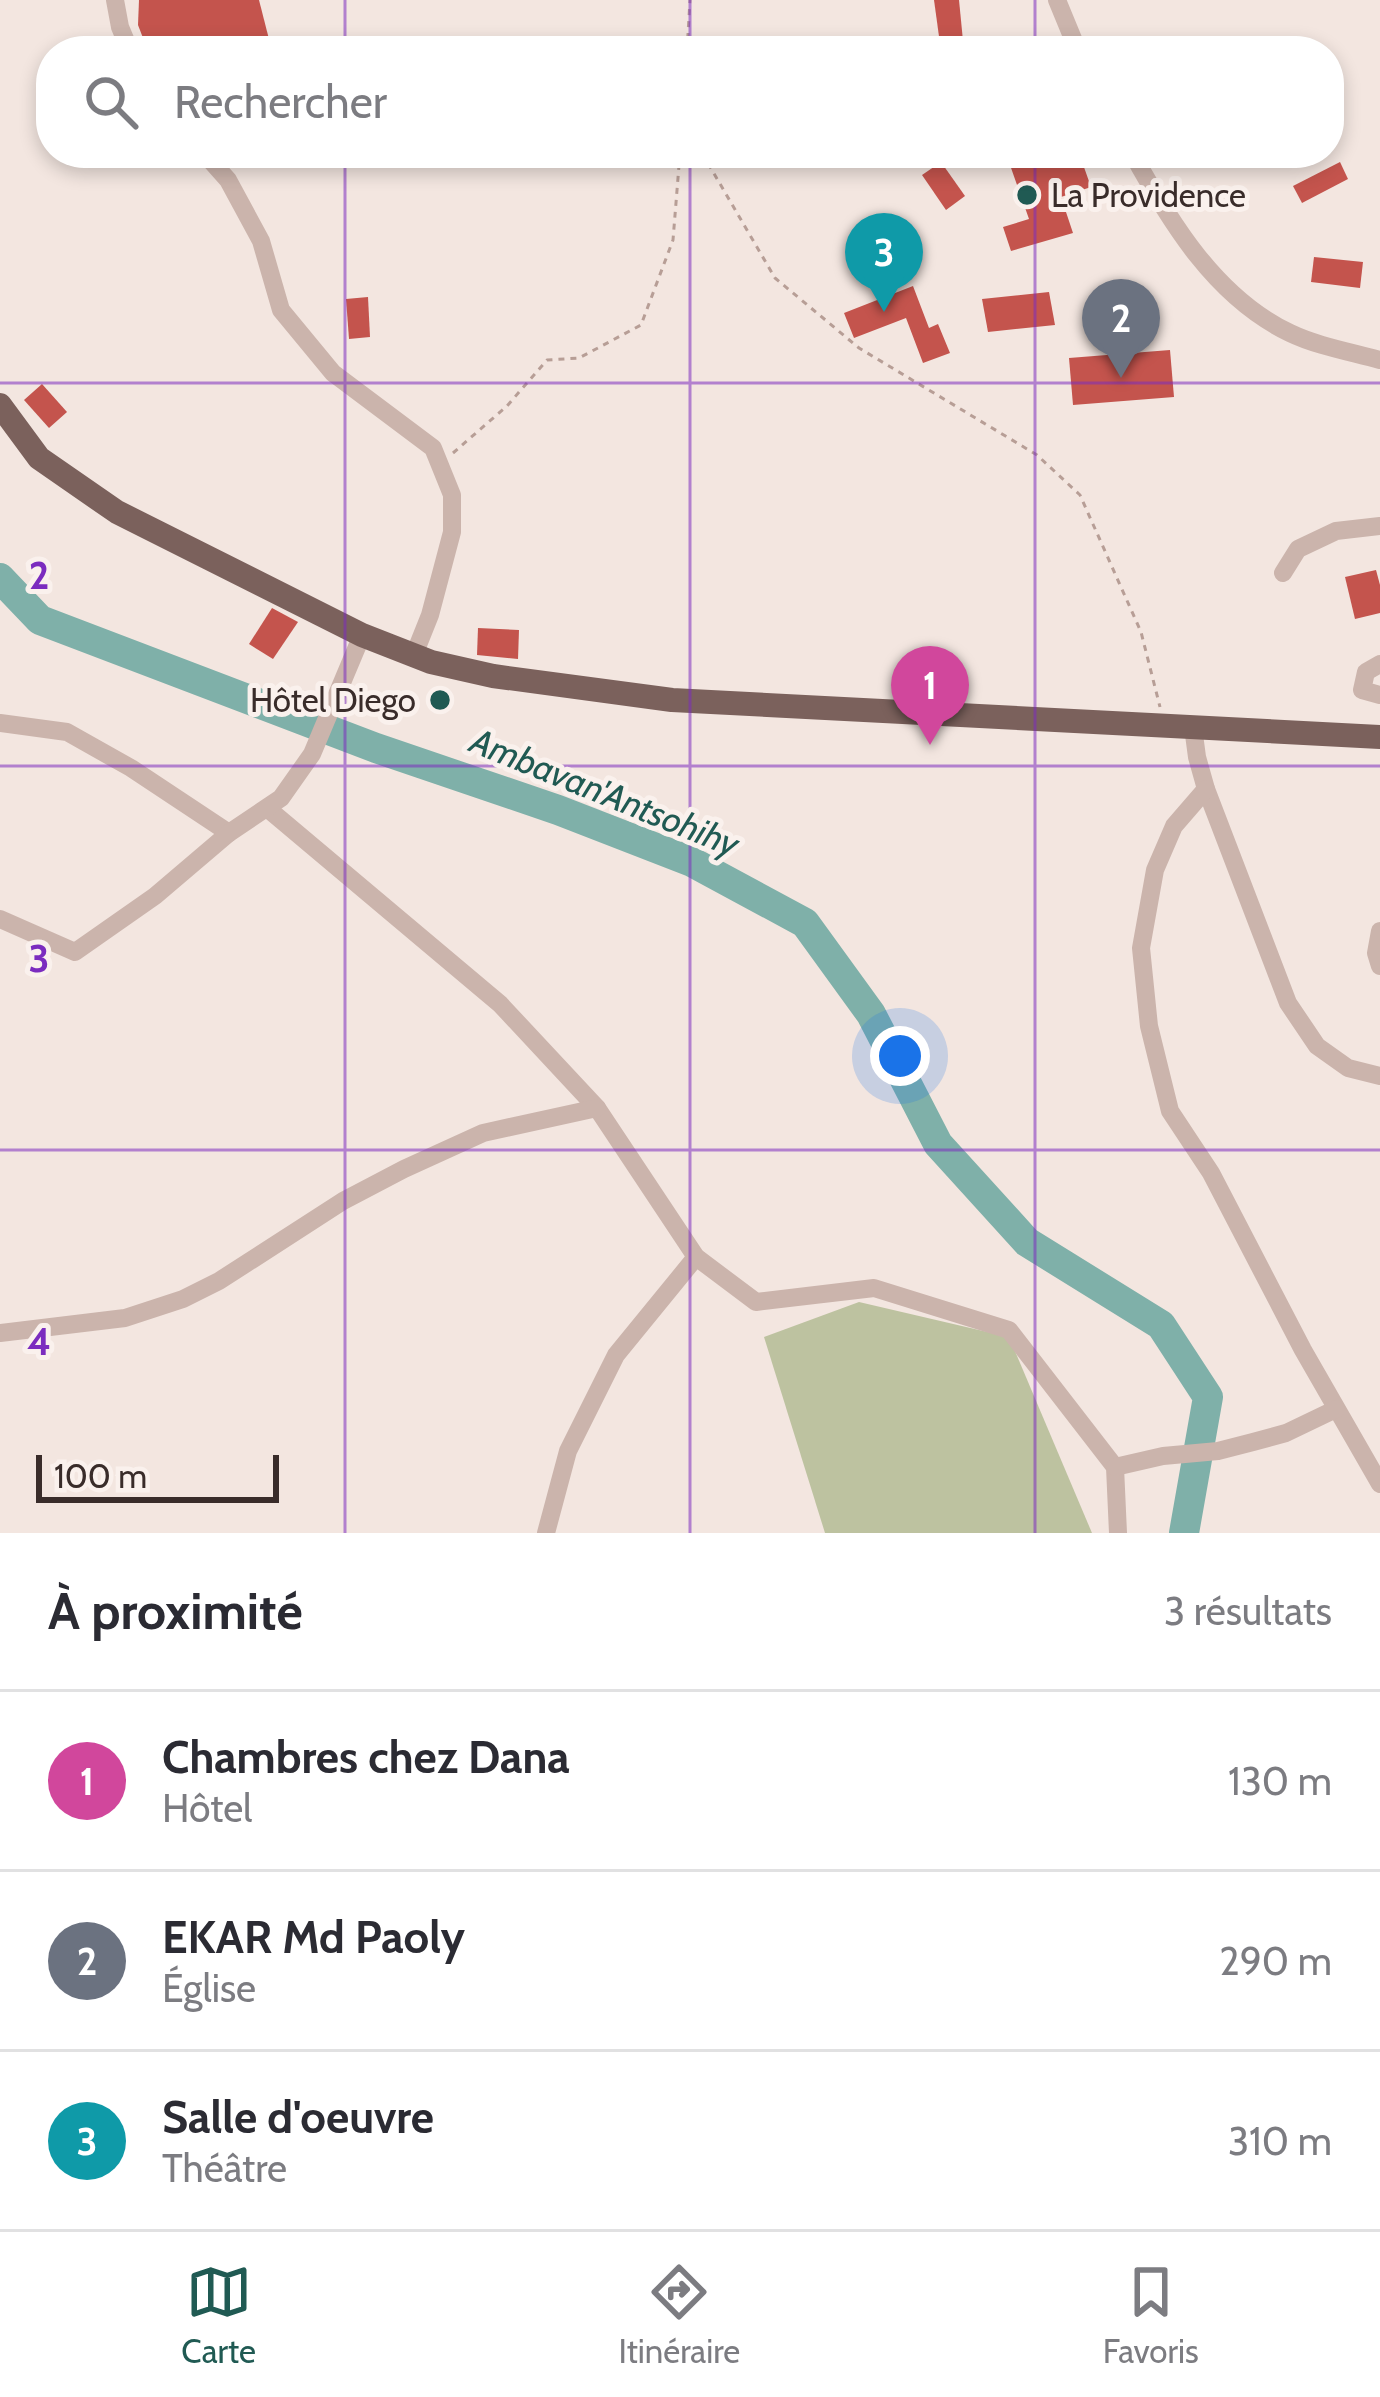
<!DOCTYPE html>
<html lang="fr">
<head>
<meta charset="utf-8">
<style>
	body { margin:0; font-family:Cabin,sans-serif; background:#f7f7f7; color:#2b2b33 }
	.scale { position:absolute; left:36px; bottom:30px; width:243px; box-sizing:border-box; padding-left:12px; border:6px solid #392c2a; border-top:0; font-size:33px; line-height:42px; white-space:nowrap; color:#392c2a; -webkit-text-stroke:9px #faf1ed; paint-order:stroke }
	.you { position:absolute; left:900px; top:1056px; width:42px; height:42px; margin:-30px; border:9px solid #fff; border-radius:50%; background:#1a73e8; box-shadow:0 0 0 18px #1a73e833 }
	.badge { display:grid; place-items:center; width:78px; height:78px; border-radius:50%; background:#205a53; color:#fff; font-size:39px; font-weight:700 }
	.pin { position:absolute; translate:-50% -99px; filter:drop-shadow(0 3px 6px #0008) }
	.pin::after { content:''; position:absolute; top:63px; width:42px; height:36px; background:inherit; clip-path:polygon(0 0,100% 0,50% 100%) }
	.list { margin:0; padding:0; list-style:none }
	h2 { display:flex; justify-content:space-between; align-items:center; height:156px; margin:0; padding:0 48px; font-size:51px }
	h2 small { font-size:39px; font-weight:400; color:#7c7c81 }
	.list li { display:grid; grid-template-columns:78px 1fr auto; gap:36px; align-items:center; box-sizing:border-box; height:180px; padding:0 48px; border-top:3px solid #e1e1e2 }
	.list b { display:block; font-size:45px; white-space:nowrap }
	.list p { margin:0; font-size:39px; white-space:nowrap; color:#7c7c81 }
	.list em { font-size:39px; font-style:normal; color:#7c7c81 }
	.icon { flex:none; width:66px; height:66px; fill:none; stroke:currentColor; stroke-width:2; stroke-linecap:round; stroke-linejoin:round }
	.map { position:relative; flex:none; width:1380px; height:1533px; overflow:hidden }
	.search { position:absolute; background:#fff; box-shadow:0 6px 18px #0003; left:36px; right:36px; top:36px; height:132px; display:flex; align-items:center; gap:30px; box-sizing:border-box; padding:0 42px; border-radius:48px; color:#7c7c81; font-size:45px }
	.sheet { height:696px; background:#fff }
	nav { display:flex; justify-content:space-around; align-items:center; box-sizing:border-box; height:168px; border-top:3px solid #e1e1e2; background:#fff; font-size:33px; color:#7c7c81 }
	nav a { display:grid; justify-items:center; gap:6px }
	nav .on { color:#205a53 }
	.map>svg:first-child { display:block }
	.green { fill:#bdc2a0 }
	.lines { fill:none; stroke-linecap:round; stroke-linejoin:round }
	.river { stroke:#7fb0a9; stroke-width:30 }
	.building { fill:#c4544d }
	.path { stroke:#b79e96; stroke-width:3; stroke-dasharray:6 6; stroke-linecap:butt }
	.minor { stroke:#cbb4ac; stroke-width:18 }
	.major { stroke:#7b615c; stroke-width:24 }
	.grid { fill:none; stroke:#7b2cbf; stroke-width:3; stroke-opacity:0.55 }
	.poi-dot { fill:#205a53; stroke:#faf1ed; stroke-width:4.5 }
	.labels { text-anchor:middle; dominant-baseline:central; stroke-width:10; stroke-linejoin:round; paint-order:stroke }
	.poi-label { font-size:33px; fill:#392c2a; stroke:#faf1ed; text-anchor:start }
	.water-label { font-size:36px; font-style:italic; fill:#205a53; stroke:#faf1ed }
	.grid-label { font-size:39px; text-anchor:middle; font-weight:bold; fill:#7b2cbf; stroke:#faf1ed; stroke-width:10; stroke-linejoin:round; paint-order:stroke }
</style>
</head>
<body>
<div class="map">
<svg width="1380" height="1533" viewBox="0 0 1380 1533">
	<rect width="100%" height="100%" fill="#f3e6e0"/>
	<polygon class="green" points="859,1302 1009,1337 1092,1533 825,1533 764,1337"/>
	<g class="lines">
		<polyline class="river" points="0,578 40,620 376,748 558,810 692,862 805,923 871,1014 938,1144 1027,1242 1161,1325 1208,1397 1184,1533"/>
	</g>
	<g class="building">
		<polygon points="139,0 259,0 272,51 148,51 138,25"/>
		<polygon points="934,0 959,0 964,51 941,51"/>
		<polygon points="1045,153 1079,153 1091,187 1061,197 1073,233 1011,251 1003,227 1029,219 1010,165"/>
		<polygon points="941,162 965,196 946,210 922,175"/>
		<polygon points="1340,162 1348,179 1302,203 1293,186"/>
		<polygon points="1314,257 1363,262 1360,288 1311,282"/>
		<polygon points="913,286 929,328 938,324 950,353 923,363 906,318 854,338 844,313"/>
		<polygon points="1049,292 1055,325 988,332 982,299"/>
		<polygon points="368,297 370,337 349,339 346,299"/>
		<polygon points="1170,350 1174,397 1073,405 1069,358"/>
		<polygon points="42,384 67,412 49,428 24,400"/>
		<polygon points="1376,570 1380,585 1380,613 1355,619 1345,577"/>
		<polygon points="272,608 298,622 273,659 249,644"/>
		<polygon points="478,628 519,630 518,659 477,655"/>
	</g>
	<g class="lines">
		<g class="path">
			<polyline points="687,51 690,0"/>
			<polyline points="702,153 775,278 859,348 1037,455 1080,495 1141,632 1160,707"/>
			<polyline points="453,453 507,406 547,360 579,358 641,325 673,240 680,153"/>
		</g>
		<g class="minor">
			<polyline points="115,0 120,27 130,51"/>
			<polyline points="1057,0 1078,51"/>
			<polyline points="204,153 228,180 261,241 281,310 333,373 433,448 452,495 452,532 430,615 414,655"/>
			<path d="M1132 153C1170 222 1216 298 1290 333 1317 346 1351 352 1380 360"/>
			<polyline points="1283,573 1298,549 1336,531 1380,526"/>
			<polyline points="1380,664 1366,672 1362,690 1380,695"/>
			<polyline points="0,723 67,732 131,768 229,833"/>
			<polyline points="1193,727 1197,757 1206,789 1288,1003 1317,1046 1348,1068 1380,1076"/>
			<polyline points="1206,789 1174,826 1155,870 1141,948 1149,1026 1170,1111 1211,1173 1303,1350 1380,1484"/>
			<polyline points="267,808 500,1004 597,1108 696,1257 756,1302 874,1288 1009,1330 1115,1467 1118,1533"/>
			<polyline points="0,919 75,952 155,896 229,833 281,798 312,754 362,635"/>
			<polyline points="1380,931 1376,953 1380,966"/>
			<polyline points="0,1333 125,1318 183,1299 219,1281 343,1201 404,1169 483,1133 597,1108"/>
			<polyline points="1115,1467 1163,1456 1218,1451 1253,1442 1286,1433 1336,1409"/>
			<polyline points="546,1533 568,1451 616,1355 696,1257"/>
		</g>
		<polyline class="major" points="0,405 39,458 117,512 362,635 431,662 493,676 672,700 1380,737"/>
	</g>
	<path class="grid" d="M345 0V51M690 0V51M1035 0V51M345 153V1533M690 153V1533M1035 153V1533M0 383H1380M0 766H1380M0 1150H1380"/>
	<g class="poi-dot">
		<circle cx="1027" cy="195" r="12"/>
		<circle cx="440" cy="700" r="12"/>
	</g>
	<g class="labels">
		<g class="poi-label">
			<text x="1051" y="195">La Providence</text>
			<text x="416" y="700" text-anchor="end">Hôtel Diego</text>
		</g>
		<g class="water-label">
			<text transform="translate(605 792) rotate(22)">Ambavan'Antsohihy</text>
		</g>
	</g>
	<g class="grid-label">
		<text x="39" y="589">2</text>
		<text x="39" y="972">3</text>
		<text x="39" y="1355">4</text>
	</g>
</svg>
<div class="scale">100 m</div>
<div class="you"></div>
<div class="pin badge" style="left:930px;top:745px;background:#d1479c">1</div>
<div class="pin badge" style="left:1121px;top:378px;background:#6b7280">2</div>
<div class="pin badge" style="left:884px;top:312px;background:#0f9aa8">3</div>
<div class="search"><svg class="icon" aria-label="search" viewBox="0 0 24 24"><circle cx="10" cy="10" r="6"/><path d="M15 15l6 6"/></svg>Rechercher</div>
</div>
<section class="sheet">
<h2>À proximité<small>3 résultats</small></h2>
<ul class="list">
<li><span class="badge" style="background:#d1479c">1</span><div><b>Chambres chez Dana</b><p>Hôtel</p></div><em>130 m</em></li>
<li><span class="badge" style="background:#6b7280">2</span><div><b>EKAR Md Paoly</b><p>Église</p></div><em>290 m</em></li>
<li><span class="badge" style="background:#0f9aa8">3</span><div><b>Salle d'oeuvre</b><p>Théâtre</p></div><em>310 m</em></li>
</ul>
</section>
<nav>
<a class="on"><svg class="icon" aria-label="map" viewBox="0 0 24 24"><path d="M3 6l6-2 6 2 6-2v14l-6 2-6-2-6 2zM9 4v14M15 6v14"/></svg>Carte</a>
<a><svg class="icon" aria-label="directions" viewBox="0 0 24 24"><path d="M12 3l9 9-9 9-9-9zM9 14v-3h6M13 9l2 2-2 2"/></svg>Itinéraire</a>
<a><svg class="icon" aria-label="saved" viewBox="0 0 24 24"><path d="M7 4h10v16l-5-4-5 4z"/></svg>Favoris</a>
</nav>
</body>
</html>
